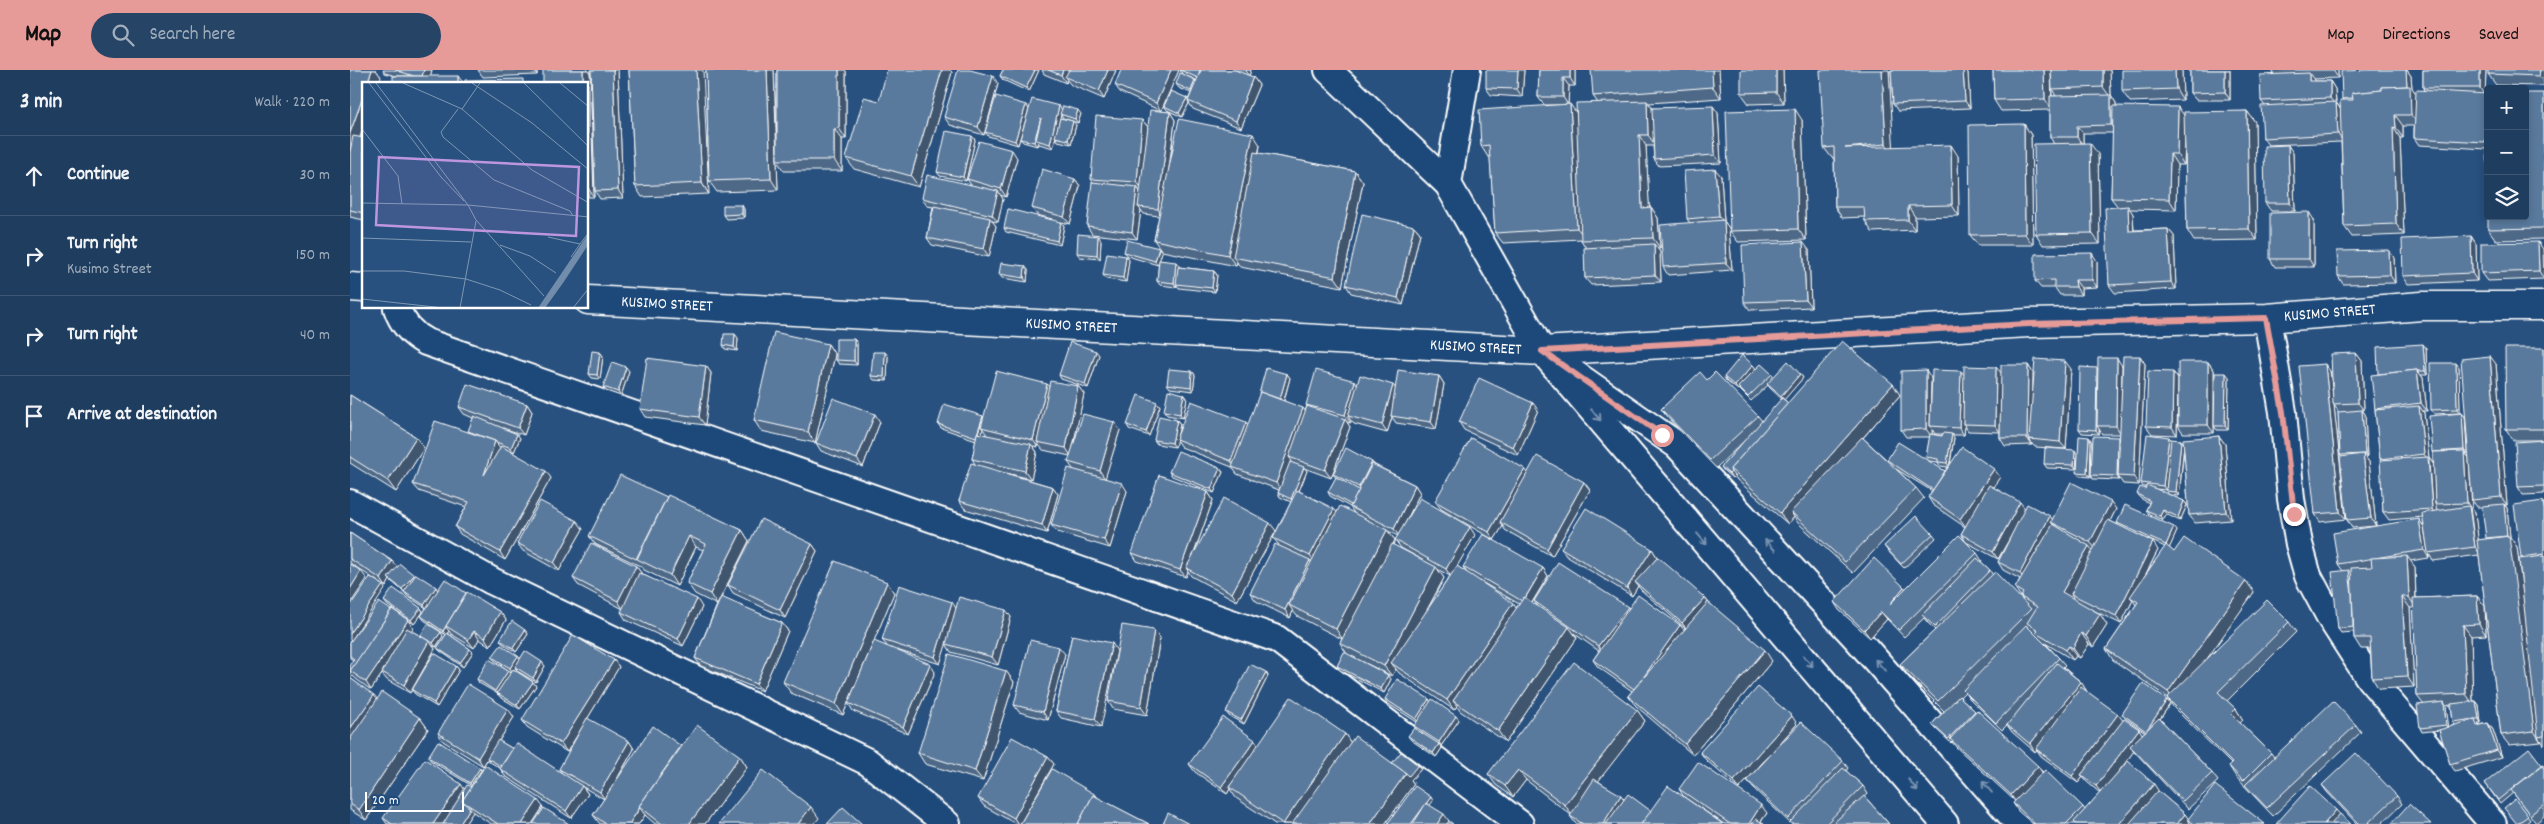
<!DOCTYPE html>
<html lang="en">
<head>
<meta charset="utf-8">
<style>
	body { margin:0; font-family:Dekko,sans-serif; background:#264465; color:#f1f3f6 }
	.controls { position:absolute; right:15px; top:15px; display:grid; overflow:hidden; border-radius:5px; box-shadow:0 2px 8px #0003 }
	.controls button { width:45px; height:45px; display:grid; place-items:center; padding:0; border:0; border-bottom:1px solid #3c5674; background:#1e3d5f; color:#f1f3f6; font:25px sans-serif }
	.scale { position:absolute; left:15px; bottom:12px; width:99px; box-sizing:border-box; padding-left:5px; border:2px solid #fff; border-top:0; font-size:14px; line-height:18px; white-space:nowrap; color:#fff; -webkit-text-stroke:4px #1f4a7a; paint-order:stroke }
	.stop { position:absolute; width:15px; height:15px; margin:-11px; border:4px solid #e69b98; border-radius:50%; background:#fff }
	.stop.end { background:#e69b98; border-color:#fff; box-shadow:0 1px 5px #0008 }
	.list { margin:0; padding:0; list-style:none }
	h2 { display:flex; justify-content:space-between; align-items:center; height:65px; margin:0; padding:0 20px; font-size:21px }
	h2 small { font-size:16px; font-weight:400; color:#a1aebd }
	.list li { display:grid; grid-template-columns:32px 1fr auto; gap:15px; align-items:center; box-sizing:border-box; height:80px; padding:0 20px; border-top:1px solid #3c5674 }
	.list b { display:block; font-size:19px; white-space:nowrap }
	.list p { margin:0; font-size:16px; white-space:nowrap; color:#a1aebd }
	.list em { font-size:16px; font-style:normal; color:#a1aebd }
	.icon { flex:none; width:28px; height:28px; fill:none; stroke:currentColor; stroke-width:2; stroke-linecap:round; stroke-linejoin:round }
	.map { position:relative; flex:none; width:2194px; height:754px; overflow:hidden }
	header { display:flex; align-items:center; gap:30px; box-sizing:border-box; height:70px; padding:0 25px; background:#e69b98; color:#111 }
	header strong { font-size:24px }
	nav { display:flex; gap:28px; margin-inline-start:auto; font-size:18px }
	.search { width:350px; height:45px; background:#264465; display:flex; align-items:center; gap:12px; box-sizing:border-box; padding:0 18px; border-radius:28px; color:#a1aebd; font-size:19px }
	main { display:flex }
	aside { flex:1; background:#1e3d5f }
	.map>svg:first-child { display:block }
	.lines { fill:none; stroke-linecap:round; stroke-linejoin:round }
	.street-casing { stroke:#fff; stroke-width:30 }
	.secondary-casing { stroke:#fff; stroke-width:31 }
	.street { stroke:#1f4a7a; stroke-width:26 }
	.secondary { stroke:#1f4a7a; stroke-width:28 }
	.wall { fill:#4d6987; stroke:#fff; fill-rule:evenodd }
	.shaded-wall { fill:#3f556e; stroke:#fff }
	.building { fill:#5a7a9d; stroke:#fff }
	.oneway { stroke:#7992af }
	.route { stroke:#e69b98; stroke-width:6 }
	.labels { text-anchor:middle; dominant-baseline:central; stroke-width:4.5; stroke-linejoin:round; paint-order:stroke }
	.street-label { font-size:16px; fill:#fff; stroke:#1f4a7a }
	.inset-road { fill:none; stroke:#7e97b2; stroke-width:1 }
	.view { fill:#bd96df; fill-opacity:0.15; stroke:#bd96df; stroke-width:2.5 }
	.inset-edge { fill:none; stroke:#fff; stroke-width:2.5 }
</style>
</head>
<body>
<header>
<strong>Map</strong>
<div class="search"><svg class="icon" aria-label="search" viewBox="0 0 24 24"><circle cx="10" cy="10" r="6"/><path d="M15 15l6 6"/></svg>Search here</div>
<nav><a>Map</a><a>Directions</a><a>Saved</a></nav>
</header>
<main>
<aside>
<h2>3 min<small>Walk · 220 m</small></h2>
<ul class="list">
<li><svg class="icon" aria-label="ahead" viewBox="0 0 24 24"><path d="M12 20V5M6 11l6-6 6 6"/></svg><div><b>Continue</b></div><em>30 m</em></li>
<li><svg class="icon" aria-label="right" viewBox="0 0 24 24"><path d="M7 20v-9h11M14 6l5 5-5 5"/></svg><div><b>Turn right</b><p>Kusimo Street</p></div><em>150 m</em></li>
<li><svg class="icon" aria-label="right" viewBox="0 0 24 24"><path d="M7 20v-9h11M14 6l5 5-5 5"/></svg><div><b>Turn right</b></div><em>40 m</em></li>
<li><svg class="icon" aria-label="arrive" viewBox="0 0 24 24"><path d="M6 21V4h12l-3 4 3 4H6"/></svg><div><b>Arrive at destination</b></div></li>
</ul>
</aside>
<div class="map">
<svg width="2194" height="754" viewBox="0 0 2194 754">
	<rect width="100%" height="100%" fill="#28517f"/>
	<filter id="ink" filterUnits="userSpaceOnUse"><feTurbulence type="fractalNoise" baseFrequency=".02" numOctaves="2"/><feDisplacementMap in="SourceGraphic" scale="10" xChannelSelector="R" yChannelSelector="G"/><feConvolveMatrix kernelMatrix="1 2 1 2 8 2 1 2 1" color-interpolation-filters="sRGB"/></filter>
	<g filter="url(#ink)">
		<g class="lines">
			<g class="street-casing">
				<g id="street">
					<polyline points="978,0 1098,114 1192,281 1595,754"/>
					<polyline points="1098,114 1117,0"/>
					<path d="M47 238C52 253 61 264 76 272L927 569 1170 754"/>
					<polyline points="1917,248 1933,342 1941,429 1949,474 1958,506 1981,549 2019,608 2143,754"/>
					<polyline points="1222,302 1327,375 1508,570 1669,754"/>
					<polyline points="0,433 142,511 518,692 597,754"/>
				</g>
			</g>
			<g class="secondary-casing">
				<g id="secondary">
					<polyline points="0,217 14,218"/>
					<path id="s1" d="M238 230 1192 281 1679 253 1917 248 2072 236H2194"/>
				</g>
			</g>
			<use href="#street" class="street"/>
			<use href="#secondary" class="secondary"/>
		</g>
		<g class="wall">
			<polygon points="0,0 26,0 31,7 14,14 14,56 10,67 14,68 14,150 0,147"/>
			<polygon points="33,0 82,0 80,6 46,6 35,3"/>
			<polygon points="128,0 187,0 187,5 133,7"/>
			<polygon points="193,0 238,0 240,3 244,127 238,127 238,14"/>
			<polygon points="241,0 268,0 273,128 250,129 245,121"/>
			<polygon points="279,0 359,124 292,127 285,116"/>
			<polygon points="356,0 424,0 427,73 427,0 495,0 496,1 496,69 492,69 492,101 434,101 427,91 428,120 367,122 359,111"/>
			<polygon points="653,0 689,0 679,22 653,10 650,6"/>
			<polygon points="692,0 766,0 754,29 721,15 717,10 716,13 694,4"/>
			<polygon points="829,0 811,41 820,42 825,50 820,96 910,75 909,83 1005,101 1013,112 992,217 890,197 887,192 886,196 812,181 804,170 809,146 794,144 791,140 787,169 742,164 737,156 743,112 741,109 792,50 798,57 811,41 770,22 765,15"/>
			<polygon points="830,0 901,0 899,6 903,7 909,15 891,58 843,39 839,33 832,47 817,40 814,36 838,30 841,23 829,18 826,14 845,10 846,11 846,10 832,4"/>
			<polygon points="1174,0 1172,27 1141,25 1136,18"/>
			<polygon points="1189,0 1225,0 1225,16 1219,16 1218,34 1226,43 1248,33 1243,26 1369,0 1371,28 1299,33 1302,38 1368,43 1371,93 1309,96 1304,89 1303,76 1296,76 1299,137 1301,137 1308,148 1310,178 1307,178 1310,182 1311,212 1241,215 1235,208 1236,178 1231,170 1231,169 1153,173 1145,163 1140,86 1138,87 1131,76 1209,35 1194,35 1188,27"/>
			<polygon points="1433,0 1434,33 1399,34 1391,23"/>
			<polygon points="1539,0 1543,77 1608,86 1609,146 1565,147 1565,160 1522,162 1515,151 1514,147 1492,148 1485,137 1484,88 1482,88 1474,78"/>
			<polygon points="1541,0 1616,0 1618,3 1620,38 1548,41 1543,34"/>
			<path d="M1643 0H1760L1761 25 1766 33V36L1835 46 1897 41 1905 52 1907 170 1844 171 1837 160 1835 70 1834 95H1827L1826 140 1779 139 1783 144 1784 160 1818 159 1824 166 1826 219 1765 223 1759 215 1768 137 1761 128 1763 63H1733V73L1748 84 1750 174 1693 175 1686 164 1704 74 1700 67V40L1651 41 1644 30ZM1701 2 1702 19 1706 26H1702Z"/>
			<polygon points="1832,0 1833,30 1780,32 1772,21"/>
			<polygon points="1840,0 1880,0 1880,30 1846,30 1840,23"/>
			<polygon points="1922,0 1988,0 1988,8 1963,9 1964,11 1980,11 1985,19 1986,32 1990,38 1993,30 1992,29 2019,0 2057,0 2061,6 2062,18 2066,24 2074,20 2073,18 2073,0 2136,0 2135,23 2137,79 2069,75 2064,68 2064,56 2053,56 2053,68 2050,68 2054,165 2002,167 1994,156 1991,72 1918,75 1913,68 1915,36 1911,31 1924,4"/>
			<polygon points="2194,0 2194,16 2146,15 2138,4"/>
			<polygon points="602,2 569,117 504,99 496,88"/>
			<polygon points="648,14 634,65 600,55 594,47"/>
			<polygon points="2194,23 2194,169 2146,170 2138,159"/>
			<polygon points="676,35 679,39 668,75 638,66 635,62"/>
			<polygon points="709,36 712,40 731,44 728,53 713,48 711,45 710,48 726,55 721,74 708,71 706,68 703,78 689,74 688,72 687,76 673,72 670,69"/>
			<polygon points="1452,50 1456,170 1388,172 1380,161"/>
			<polygon points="1674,54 1681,65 1683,175 1628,175 1620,165"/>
			<polygon points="622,66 625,70 616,111 590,106 587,102"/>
			<polygon points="1943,83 1945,141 1921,141 1915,133"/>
			<polygon points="667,88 656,127 650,125 653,129 648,152 642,151 646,156 639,187 582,175 577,168 583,137 577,136 572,128 621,115 617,109"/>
			<polygon points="1371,106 1374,151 1379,158 1382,200 1318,205 1313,197 1340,153 1337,149"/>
			<polygon points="725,109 730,116 720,154 711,152 714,156 710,175 656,162 654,158 702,149 687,145 682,138"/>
			<polygon points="394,139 394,148 376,149 373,145"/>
			<polygon points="1964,150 1964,197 1925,197 1920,189"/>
			<polygon points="1064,156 1070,163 1053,235 1001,223 996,215"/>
			<polygon points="2121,166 2126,174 2127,211 2058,214 2053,206"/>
			<polygon points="751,170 750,189 730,187 727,183"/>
			<polygon points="809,178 812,182 809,190 829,196 829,197 864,201 867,205 865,222 829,218 827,215 826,217 810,215 807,211 809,191 808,195 777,186 774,182"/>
			<polygon points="2193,179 2194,209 2137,211 2131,203"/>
			<polygon points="1459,180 1461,237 1400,240 1394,232"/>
			<polygon points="2039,180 2044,188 2045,213 1993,214 1988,206"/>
			<polygon points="779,190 776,212 756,209 753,205"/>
			<polygon points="1747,191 1747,217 1731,218 1731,225 1710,225 1705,218 1691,218 1685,211"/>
			<polygon points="678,200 677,212 652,208 649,204"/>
			<polygon points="388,268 387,281 375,279 373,275"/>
			<polygon points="504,269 507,273 507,295 489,294 486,290"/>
			<polygon points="478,274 485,285 465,373 411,361 404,350"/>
			<path d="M2076 278 2077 305H2071L2073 308 2077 341H2073L2074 343 2079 388 2083 394V384L2082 382 2112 343 2115 347 2117 384H2116L2118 387 2146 294 2157 435H2155L2157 438 2160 467 2167 477 2175 542 2172 489 2171 487 2194 433V675L2191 670V672L2159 675 2151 665 2129 485 2083 491 2079 484V488L2060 491 2065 497 2066 528 2127 526 2135 536 2136 565 2121 566 2123 631H2126L2129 635 2131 653H2128L2130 655 2138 653 2143 660 2152 687 2105 701 2100 694 2090 660 2072 662 2070 658 2074 635 2067 626 2064 538H2060L2064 617 2029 619 2022 608 2020 579H2011L2004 568V562L1991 563 1988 559 1993 501 1988 494 2069 449 2074 457 2073 447 2039 450 2033 442 2031 390 2030 389 2025 339 2028 304ZM2120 410 2122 430 2127 437H2132L2137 469 2128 470 2125 443 2122 439ZM2101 635 2103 652 2105 655 2098 657 2096 636Z"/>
			<polygon points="2194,278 2194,424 2173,425 2168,417 2192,370 2163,370 2156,359"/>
			<polygon points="250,282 253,286 250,309 242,308 239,304"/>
			<polygon points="2006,283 2012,291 2014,340 2012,340 2015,344 2017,388 2016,388 2019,392 2026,456 2002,458 1997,450 1992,387 1990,385 1988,341 1984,335 1996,449 1970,452 1965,444 1980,301 1982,316"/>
			<polygon points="749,285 738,318 711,309 709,305"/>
			<polygon points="538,286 537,311 524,310 521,306"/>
			<polygon points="1790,286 1795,294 1789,415 1773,414 1769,408 1769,410 1743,409 1741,405 1768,367 1770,369 1770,364 1752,364 1749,359 1749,364 1732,363 1729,359 1747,298 1747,299 1772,296 1772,317"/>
			<polygon points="1858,292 1864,300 1864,363 1833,363 1828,355 1828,330 1827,365 1802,364 1796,356 1823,302 1828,308"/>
			<path d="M1403 295 1406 299 1422 304 1424 307 1450 304 1453 308 1434 329 1438 333 1550 325 1513 368 1537 390 1595 401 1598 397 1590 396 1588 392 1579 391 1576 387 1580 367H1556L1551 360 1581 308 1651 303 1678 295 1683 303V319L1721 299 1716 379 1685 377 1682 374V375L1655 376 1650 368V362L1618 361 1615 356 1614 365H1602L1604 368 1600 395 1650 407 1643 417 1675 439 1702 449 1766 439 1760 451 1768 455 1767 453 1827 461 1819 478 1824 482 1904 522 1857 588 1939 552 1946 562 1877 631 1886 639 1893 650 1890 653 1921 683 1924 687 2006 655 2011 662 1923 746 1886 707 1879 696 1881 694 1824 638 1817 628V627L1763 590 1756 579 1786 535 1783 530 1771 554 1743 540 1757 555 1743 577 1739 574 1730 588 1726 586 1723 590 1695 573 1709 588 1715 595 1713 597 1731 612 1736 620V621L1773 651 1792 664 1795 662 1775 648 1772 644 1820 634 1810 649 1862 703 1868 711 1838 739 1784 681 1765 706 1809 722 1835 744 1838 749 1915 754H1841L1840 753 1839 754H1683L1668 741 1663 733 1665 731 1606 677 1602 672 1601 673 1585 658 1582 654 1594 641 1558 605 1550 594 1585 560 1577 552 1574 548 1554 567 1537 549 1520 568 1489 540 1484 532 1556 518 1627 483 1632 491 1631 492 1640 500 1642 504 1673 530 1665 518 1670 509 1653 500 1648 492 1660 469 1648 489 1616 472 1611 464 1615 457 1583 435 1578 427 1582 421 1546 399 1566 418 1574 428 1503 503 1448 453 1444 447 1438 454 1387 410 1384 406 1382 408 1374 401 1371 397 1396 369 1366 398 1317 347 1311 339 1357 310 1408 346 1412 351 1432 329 1420 318 1418 315 1401 331 1389 319 1388 320 1376 311 1374 307ZM1582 359 1585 364H1593L1592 366 1582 364ZM1791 466 1815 477 1796 504 1808 480ZM1615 622 1619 628 1652 660 1657 655 1662 662 1685 682 1687 680 1691 686 1728 713 1733 707 1737 712 1750 723 1735 740 1733 737 1693 702 1626 642 1610 627Z"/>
			<polygon points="356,296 361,303 355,355 295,347 290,339"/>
			<polygon points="2109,297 2110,343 2084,344 2081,340"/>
			<polygon points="279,301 271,326 256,321 253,317"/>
			<polygon points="842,301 845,305 843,321 820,318 817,314"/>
			<path d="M937 304 940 308 934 331 955 341 957 336 956 335 1005 311 1007 314 1045 318 1089 306 1094 314 1086 359 1046 353 1042 347 1037 363 1004 354 1001 351V353L997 352 1000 357 981 408 954 398 957 401 949 421 987 442 1004 443 1000 437 980 426 978 422 986 408 983 404 1022 392 1025 395 1065 415 1070 423 1058 449 1125 465 1107 496 1117 503 1113 497 1193 498 1198 506 1182 533 1188 536 1184 531 1278 537 1279 538 1330 555 1334 560 1335 558 1291 520 1288 516 1282 526 1216 486 1211 478 1302 479 1307 487 1305 490 1355 528 1358 532 1422 591 1343 685 1286 636 1278 626 1282 621 1248 597 1243 590 1249 581 1222 562 1227 568 1156 672 1110 641 1107 636 1104 640 1049 603 1046 599 1042 606 1005 588 1041 609 1034 623 990 600 987 596 997 584 990 573 992 569 947 546 943 541 940 548 906 531 900 523 929 475 923 468 941 432 930 427 928 423 929 420 887 404 882 397 831 377 826 370 825 377 807 374 804 370 827 350 830 354 828 365 898 355ZM1038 461 1048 466 1045 470 1051 478 1069 488 1043 475 1045 470ZM1087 499 1100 506 1076 542 1094 508ZM1130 511 1169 534 1166 538Z"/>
			<polygon points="1879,307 1878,360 1867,360 1864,356"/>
			<path d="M697 314 699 317 728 316 734 324 722 380 770 360 755 408 777 421 760 478 707 462 701 455 723 399 718 392 720 386 693 380 689 375 688 377 683 376 687 382 681 409 656 403 703 417 708 424 697 463 615 439 609 431 625 394 622 389 626 370 591 358 588 354 633 346 634 348ZM633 359 637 365 631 364Z"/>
			<polygon points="834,324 837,328 833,348 817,345 814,341"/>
			<polygon points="0,325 66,367 74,378 46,422 0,393"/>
			<polygon points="807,332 810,336 799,366 779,359 777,355"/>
			<polygon points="177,334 182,342 174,365 153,358 170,368 164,382 160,381 201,408 155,490 110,464 105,457 116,437 69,421 63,414 119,362 123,348 114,344 109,337"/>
			<polygon points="1188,340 1168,385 1114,360 1109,352"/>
			<polygon points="530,352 513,397 471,381 466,373"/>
			<path d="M1869 366 1875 374 1881 450 1845 453 1839 445 1834 379 1829 426 1819 425 1834 431 1837 435 1830 451 1816 444 1813 450 1799 444 1796 440 1799 433 1790 428 1787 424 1795 419 1796 417H1793L1791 413 1821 370H1831L1833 373ZM1819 395 1816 421 1819 425 1805 419 1816 420Z"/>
			<polygon points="1739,367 1741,371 1740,407 1730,406 1727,402"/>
			<polygon points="1727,384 1726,399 1697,398 1694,394"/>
			<polygon points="819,402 873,402 864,423 822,406"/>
			<polygon points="1178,403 1240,420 1202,486 1155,460 1153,456 1144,470 1091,439 1085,431"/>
			<polygon points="858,422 863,430 845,481 926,461 887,531 841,506 838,501 836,507 787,491 782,483"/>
			<polygon points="317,427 392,460 399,471 371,528 432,553 438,561 412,621 351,596 345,588 367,535 345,524 337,513 353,480 346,477 327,516 294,500 292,497 245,474 239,466"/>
			<polygon points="233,459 209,501 173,481 167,473"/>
			<polygon points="0,463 42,491 47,498 64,505 88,520 116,523 150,542 156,550 140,576 129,569 124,578 101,564 99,561 97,563 120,579 123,582 113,597 90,581 87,578 96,565 74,550 71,546 76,538 57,526 55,523 40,510 36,517 0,493"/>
			<polygon points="1583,464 1586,468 1554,498 1537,480 1534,476"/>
			<polygon points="462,474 467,481 435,548 383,523 378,515"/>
			<polygon points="286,496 292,504 352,537 333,576 276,550 271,542 273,539 228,515 223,508"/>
			<polygon points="537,512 544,523 511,601 537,576 532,570 606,538 661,547 648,595 601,582 596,574 590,594 547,580 585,602 558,664 503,641 498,633 493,645 441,623 433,612"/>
			<polygon points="34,531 71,538 73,542 64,554 37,535"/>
			<polygon points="41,540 58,550 63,558 61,561 71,566 93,566 86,577 82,575 85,579 60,623 37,610 32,604 21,620 6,609 3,606 2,607 0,606 0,594 3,590 0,588 0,572"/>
			<polygon points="175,560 178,564 166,582 153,574 150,570"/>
			<polygon points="804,560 810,568 797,645 763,639 758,631"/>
			<polygon points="722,565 751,657 711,648 706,641"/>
			<polygon points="715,584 698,650 669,642 664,635"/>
			<polygon points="168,586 170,588 195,596 186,612 167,601 166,598 164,600 183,612 186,616 170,639 150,627 148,624 129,613 127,609 160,603 161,602 145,591 142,587"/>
			<polygon points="264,590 269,597 217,682 177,657 172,650"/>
			<polygon points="106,596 109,600 87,637 65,624 62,620"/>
			<polygon points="656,601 664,612 633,711 575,694 568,683"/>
			<polygon points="916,602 918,606 894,654 879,646 876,642"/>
			<polygon points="0,608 27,629 70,648 78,659 16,750 0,740"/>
			<polygon points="1035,629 1079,629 1080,632 1109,650 1091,676 1089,674 1092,678 1086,687 1061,670 1058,666 1067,660 1064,656 1067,652 1037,633"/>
			<polygon points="1287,640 1295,651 1248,711 1274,729 1301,741 1373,754 1226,754 1220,746 1221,745 1176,710 1163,727 1146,715 1138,704"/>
			<polygon points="164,647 149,671 163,679 212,703 209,699 279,671 284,679 265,713 332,676 390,686 397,697 355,754 305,754 295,745 289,754 250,754 243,745 254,729 233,717 238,724 221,748 155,706 150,698 140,692 138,689 133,696 93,671 88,663"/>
			<polygon points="1447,654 1409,697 1493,691 1498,698 1496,701 1513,716 1518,724 1515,727 1539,754 1441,754 1402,717 1397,710 1389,719 1356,690 1350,682"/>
			<polygon points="995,664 1000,672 1042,693 1071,699 1061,710 1064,714 1035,754 925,754 886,728 880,719 877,724 845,702 839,694 905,670 908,675"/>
			<polygon points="78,687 130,698 131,700 193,737 182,754 141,754 123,742 115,754 37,754 33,748 122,716 81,691"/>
			<polygon points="698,687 704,694 684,730 746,725 748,728 799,754 666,754 634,736 628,728"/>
			<polygon points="2194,694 2194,746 2186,753 2163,723 2150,734 2135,713 2192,695"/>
			<polygon points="1972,715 2047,726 2052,734 2031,754 2007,754 1977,722"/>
			<polygon points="1329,719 1417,743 1411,752 1414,754 1374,754 1334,727"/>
			<polygon points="2165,729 2180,750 2175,754 2167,754"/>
		</g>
		<g class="shaded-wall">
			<polygon points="22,0 26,0 31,7 29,14 17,14"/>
			<polygon points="74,0 82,0 78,14 71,9"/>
			<polygon points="184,0 187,0 187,5"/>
			<polygon points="233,0 238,0 240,3 244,127 238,118 238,14 233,14"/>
			<polygon points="263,0 268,0 273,128 268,120"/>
			<polygon points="346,0 353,0 359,124 352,113"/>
			<polygon points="417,0 424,0 428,120 421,109"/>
			<polygon points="489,0 495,0 496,1 496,69 489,58"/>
			<polygon points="592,0 600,0 602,2 569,117 561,106"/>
			<polygon points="685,0 689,0 679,22 676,18"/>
			<polygon points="713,0 722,0 715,7 717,10 716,13 711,5"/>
			<polygon points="758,0 766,0 754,29 749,21"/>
			<polygon points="821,0 829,0 811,41 806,33"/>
			<polygon points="897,0 901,0 899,6 896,2"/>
			<polygon points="1168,0 1174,0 1172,27 1167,19"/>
			<polygon points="1220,0 1225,0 1225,16 1220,8"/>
			<polygon points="1362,0 1369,0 1371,28 1363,17"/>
			<polygon points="1426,0 1433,0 1434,33 1426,22"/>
			<polygon points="1532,0 1539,0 1544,85 1536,74"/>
			<polygon points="1613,0 1616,0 1618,3 1620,38 1615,31"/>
			<polygon points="1694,0 1701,0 1702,40 1695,29"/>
			<polygon points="1753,0 1760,0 1761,25 1766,33 1766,63 1761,55 1761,28 1753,17"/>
			<polygon points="1825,0 1832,0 1833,30 1826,19"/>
			<polygon points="1875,0 1880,0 1880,30 1875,22"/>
			<polygon points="1983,0 1988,0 1988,8"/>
			<polygon points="2056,0 2057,0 2061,6 2062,18 2068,26 2069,55 2061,45 2057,18"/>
			<polygon points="2130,0 2136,0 2135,26 2130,18"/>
			<polygon points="2190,0 2194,0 2194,12 2189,6"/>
			<polygon points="1959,3 1964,10 1964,19 1959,11"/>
			<polygon points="108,6 114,14 108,14"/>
			<polygon points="643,6 648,14 634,65 628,57"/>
			<polygon points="903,7 909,15 891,58 886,51"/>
			<polygon points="1213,8 1219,16 1218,35 1213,27"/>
			<polygon points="845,10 848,14 843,25 841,21"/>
			<polygon points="1980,11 1985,19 1986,36 1980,28"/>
			<polygon points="14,24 14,56 0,95 0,63"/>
			<polygon points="2138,27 2138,75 2135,72"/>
			<polygon points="837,28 839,32 838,31 839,33 832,47 829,43"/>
			<polygon points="1297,31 1305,42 1306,76 1298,65"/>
			<polygon points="1986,32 1991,40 1993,72 1988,64"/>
			<polygon points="1220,34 1228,45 1235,168 1227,158"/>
			<polygon points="676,35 679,39 668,75 665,71"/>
			<polygon points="709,36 712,40 703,78 700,74"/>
			<polygon points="1363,36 1368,43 1371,93 1365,85"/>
			<polygon points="1828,37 1836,48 1834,95 1827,84"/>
			<polygon points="1445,39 1452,50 1456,170 1448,159"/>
			<polygon points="728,40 731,44 728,53 725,49"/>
			<polygon points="1897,41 1905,52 1907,170 1899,159"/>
			<polygon points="820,42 825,50 813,147 808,139"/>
			<polygon points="2045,45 2053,56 2053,68 2046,58"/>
			<polygon points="691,48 686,70 688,72 687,76 684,72"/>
			<polygon points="792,50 798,57 793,120 787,112"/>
			<polygon points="723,51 726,55 721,74 718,70"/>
			<polygon points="1674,54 1681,65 1683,175 1675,164"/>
			<polygon points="1727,56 1733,63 1733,75 1727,67"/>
			<polygon points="2043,57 2050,68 2054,165 2046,154"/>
			<polygon points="484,59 492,69 492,101 484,90"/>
			<polygon points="903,64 910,75 887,188 883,187 887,192 886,196 878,185"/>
			<polygon points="1289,65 1296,76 1300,149 1292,138"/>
			<polygon points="622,66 625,70 616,111 613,107"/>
			<polygon points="1740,73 1748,84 1750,174 1742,163"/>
			<polygon points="1601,75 1608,86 1609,146 1602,135"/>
			<polygon points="1938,75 1943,83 1945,141 1940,133"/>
			<polygon points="662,80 667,88 656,127 651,119"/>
			<polygon points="1820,84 1827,95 1826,140 1819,129"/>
			<polygon points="1365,99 1371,106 1374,151 1379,158 1382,200 1376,193 1374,153 1369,146"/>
			<polygon points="1005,101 1013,112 992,217 985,207"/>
			<polygon points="725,109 730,116 720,154 714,147"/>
			<polygon points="787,117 792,125 788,137 791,140 787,169 782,162"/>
			<polygon points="648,121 653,129 648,152 642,145"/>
			<polygon points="392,135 394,139 394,148 392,144"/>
			<polygon points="1558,136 1565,147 1565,160 1558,150"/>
			<polygon points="1778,136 1783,144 1784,168 1779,161"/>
			<polygon points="1301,137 1308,148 1310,178 1303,168"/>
			<polygon points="1959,142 1964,150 1964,197 1959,189"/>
			<polygon points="640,148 646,156 639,187 634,179"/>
			<polygon points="711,152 714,156 710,175 707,171"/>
			<polygon points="1064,156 1070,163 1053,235 1048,228"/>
			<polygon points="1818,159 1824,166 1826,219 1821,212"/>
			<polygon points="748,166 751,170 750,189 747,185"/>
			<polygon points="2121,166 2126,174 2127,211 2122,203"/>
			<polygon points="1453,172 1459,180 1461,237 1456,230"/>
			<polygon points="2188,172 2193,179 2194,209 2189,201"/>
			<polygon points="1304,174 1310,182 1311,212 1305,205"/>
			<polygon points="809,178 812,182 808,195 805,191"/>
			<polygon points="2039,180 2044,188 2045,213 2040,205"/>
			<polygon points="1742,183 1747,191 1747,217 1742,210"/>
			<polygon points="776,186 779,190 776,212 773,208"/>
			<polygon points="826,192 829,196 826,217 824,213"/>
			<polygon points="675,196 678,200 677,212 674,208"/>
			<polygon points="864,201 867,205 865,222 862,218"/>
			<polygon points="1725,210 1731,218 1731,225 1726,217"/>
			<polygon points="385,264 388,268 387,281 384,277"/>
			<polygon points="504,269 507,273 507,295 504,291"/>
			<polygon points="478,274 485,285 465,373 458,362"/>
			<polygon points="2073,274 2076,278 2077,305 2075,301"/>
			<polygon points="746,281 749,285 738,318 735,314"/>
			<polygon points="250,282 253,286 250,309 247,305"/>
			<polygon points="535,282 538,286 537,311 534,307"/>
			<polygon points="2006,283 2012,291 2014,340 2008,333"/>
			<polygon points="1790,286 1795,294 1789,415 1784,407"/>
			<polygon points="2140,286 2146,294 2157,435 2151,427"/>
			<polygon points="1767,288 1772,296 1771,364 1766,356"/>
			<polygon points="1715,291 1721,299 1716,379 1710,372"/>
			<polygon points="1858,292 1864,300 1864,363 1858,355"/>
			<polygon points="2106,293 2109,297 2110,343 2107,339"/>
			<polygon points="1975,294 1980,301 1984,334 1983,334 1984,335 1996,449 1990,442"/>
			<polygon points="1403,295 1406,299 1388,320 1385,316"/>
			<polygon points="1678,295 1683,303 1682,370 1679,369 1682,374 1682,375 1677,368"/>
			<polygon points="356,296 361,303 355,355 349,347"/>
			<polygon points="276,297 279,301 271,326 268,322"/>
			<polygon points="1646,297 1652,304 1650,362 1645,355"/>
			<polygon points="1747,298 1749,301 1747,356 1749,359 1749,364 1746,360"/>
			<polygon points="1576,300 1581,308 1580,356 1582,359 1582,367 1576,359"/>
			<polygon points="2067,300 2073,308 2077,341 2071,333"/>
			<polygon points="842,301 845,305 843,321 841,317"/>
			<polygon points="1611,301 1617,308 1613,354 1615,356 1614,365 1609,358"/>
			<polygon points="1823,302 1828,309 1827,365 1822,357"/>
			<polygon points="1876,303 1879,307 1878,360 1875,356"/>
			<polygon points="937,304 940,308 933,333 930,329"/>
			<polygon points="1450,304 1453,308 1434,330 1431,326"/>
			<polygon points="1089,306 1094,314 1086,359 1081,352"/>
			<polygon points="1005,311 1011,319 998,346 1001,351 1001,353 995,345"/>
			<polygon points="697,314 702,321 687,372 689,375 688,377 683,370"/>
			<polygon points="1543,314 1550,325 1445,446 1441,442 1444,447 1438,454 1430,443"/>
			<polygon points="1043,315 1049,323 1041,346 1042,347 1037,363 1032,355"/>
			<polygon points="728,316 734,324 721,386 716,378"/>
			<polygon points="834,324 837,328 833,348 830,344"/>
			<polygon points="807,332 810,336 799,366 796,362"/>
			<polygon points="1183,333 1188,340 1168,385 1163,377"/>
			<polygon points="177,334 182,342 174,365 168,358"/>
			<polygon points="2069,336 2074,343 2079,388 2084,395 2085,434 2086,436 2087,447 2082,439 2079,391 2074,384"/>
			<polygon points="953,338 959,346 939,387 942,391 931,420 926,413"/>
			<polygon points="2012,340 2015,344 2017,388 2015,384"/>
			<polygon points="2112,343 2115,347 2117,384 2114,380"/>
			<polygon points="525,344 530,352 513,397 507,389"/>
			<polygon points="633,346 635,350 631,357 633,359 629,371 627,367"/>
			<polygon points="995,349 1000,357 981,408 975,400"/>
			<polygon points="827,350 830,354 825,377 822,373"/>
			<polygon points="764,352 770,360 755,409 750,401"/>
			<polygon points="896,352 901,360 886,398 881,391"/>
			<polygon points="167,364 170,368 164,382 161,378"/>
			<polygon points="1602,364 1604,368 1599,397 1597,393"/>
			<polygon points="1869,366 1875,374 1881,450 1876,442"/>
			<polygon points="66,367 74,378 46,422 38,411"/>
			<polygon points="1739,367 1741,371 1740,407 1737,403"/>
			<polygon points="1768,367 1771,371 1768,406 1769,408 1769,410 1767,406"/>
			<polygon points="1819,367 1822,371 1816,420 1813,416"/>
			<polygon points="1831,370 1834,374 1829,426 1826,422"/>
			<polygon points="145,371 151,379 134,405"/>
			<polygon points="681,374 687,382 681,409 675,401"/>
			<polygon points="1725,380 1727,384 1726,399 1724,395"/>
			<polygon points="2114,381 2119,388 2122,439 2125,443 2130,484 2125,477 2120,437 2117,433"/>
			<polygon points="2013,384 2019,392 2026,456 2021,448"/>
			<polygon points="1022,392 1025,396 1012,421 1009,417"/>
			<polygon points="954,397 957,401 944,433 941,429"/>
			<polygon points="870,398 873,402 864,423 861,419"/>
			<polygon points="1175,399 1181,407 1150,452 1153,456 1144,470 1139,462"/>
			<polygon points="1644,399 1650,407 1616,457 1610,449"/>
			<polygon points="196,401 201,408 155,490 150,482"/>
			<polygon points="1381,402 1384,406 1382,408 1379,404"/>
			<polygon points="1234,412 1240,420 1202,486 1197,479"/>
			<polygon points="772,413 777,421 760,478 754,470"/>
			<polygon points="1065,415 1070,423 1049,466 1044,459"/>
			<polygon points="703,417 708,424 697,463 692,455"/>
			<polygon points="858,422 863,430 838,500 836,498 838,501 836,507 830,500"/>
			<polygon points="1834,431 1837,435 1830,451 1828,447"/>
			<polygon points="1670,432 1676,440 1648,489 1643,482"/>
			<polygon points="1761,432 1766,439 1746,479 1740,472"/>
			<polygon points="2154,434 2157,438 2160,467 2167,477 2191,666 2188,667 2191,672 2184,661 2157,466"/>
			<polygon points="984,439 990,446 966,494 960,486"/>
			<polygon points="1813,440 1816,444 1813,450 1810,446"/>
			<polygon points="1700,446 1705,453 1701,452 1704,456 1675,511 1670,503"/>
			<polygon points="2069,449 2074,457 2079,488 2074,480"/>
			<polygon points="227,451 233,459 209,501 204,493"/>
			<polygon points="920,453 926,461 887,531 882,523"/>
			<polygon points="1120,457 1125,465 1101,507 1096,499"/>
			<polygon points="1824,457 1827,461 1819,479 1816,475"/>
			<polygon points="392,460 399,471 367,535 360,524"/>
			<polygon points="1037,460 1045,470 993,570 986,559"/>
			<polygon points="339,466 346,477 327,516 320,505"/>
			<polygon points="1803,472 1808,480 1783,529 1780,527 1783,530 1771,554 1766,546"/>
			<polygon points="462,474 467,481 435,548 430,540"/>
			<polygon points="1739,476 1747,487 1721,524 1723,527 1720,532 1712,522"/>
			<polygon points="1302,479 1307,487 1289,515 1285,512 1288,516 1282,526 1277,518"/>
			<polygon points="2057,486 2065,497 2066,538 2059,527"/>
			<polygon points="960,490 965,498 939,535 943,541 940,548 935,540"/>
			<polygon points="42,491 48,498 38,508 40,510 36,517 31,509"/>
			<polygon points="286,496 292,504 273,539 268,531"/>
			<polygon points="1086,497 1094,508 1047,596 1041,593 1046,599 1042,606 1034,596"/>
			<polygon points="1193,498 1198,506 1178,539 1173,532"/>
			<polygon points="11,501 17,509 0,534 0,519"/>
			<polygon points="64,505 67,509 55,523 52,519"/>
			<polygon points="1896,511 1904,522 1826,633 1818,622"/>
			<polygon points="537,512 544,523 493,645 486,634"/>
			<polygon points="33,515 35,519 1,571 0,570 0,564"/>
			<polygon points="86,517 88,521 77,539 74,535"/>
			<polygon points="1554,517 1560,524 1540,534"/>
			<polygon points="2127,526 2135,536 2136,565 2129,554"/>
			<polygon points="2052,527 2060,538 2064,617 2057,606"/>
			<polygon points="1355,528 1360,535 1338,561 1332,553"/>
			<polygon points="347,529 352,537 333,576 328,569"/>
			<polygon points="602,532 607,540 590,594 585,587"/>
			<polygon points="1163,533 1170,544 1103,631 1107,636 1104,640 1097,630"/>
			<polygon points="1278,537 1283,544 1253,584 1248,576"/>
			<polygon points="71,538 73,542 64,554 61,550"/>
			<polygon points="656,540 661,547 648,595 642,587"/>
			<polygon points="150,542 156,550 140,576 135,568"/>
			<polygon points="1531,542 1537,549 1520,568 1514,560"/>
			<polygon points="1750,544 1757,555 1743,577 1736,566"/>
			<polygon points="58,550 63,558 21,620 16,612"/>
			<polygon points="432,553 438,561 412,621 406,614"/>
			<polygon points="1330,555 1336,562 1285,619"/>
			<polygon points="2113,555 2121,566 2123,634 2116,624"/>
			<polygon points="96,557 99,561 96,565 93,561"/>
			<polygon points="1219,557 1227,568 1156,672 1148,661"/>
			<polygon points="175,560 178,564 166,582 163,578"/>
			<polygon points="804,560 810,568 797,645 791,637"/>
			<polygon points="124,561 129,569 124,578 118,570"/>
			<polygon points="91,562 93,566 86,577 83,573"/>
			<polygon points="1731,563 1739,574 1730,588 1723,578"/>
			<polygon points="79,571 85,579 60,623 54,615"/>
			<polygon points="762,573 767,581 751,657 745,649"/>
			<polygon points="1719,576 1726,586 1723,590 1716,580"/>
			<polygon points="709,577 715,584 698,650 693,642"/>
			<polygon points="120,579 123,582 113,597 110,593"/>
			<polygon points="1415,580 1422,591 1343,685 1335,674"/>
			<polygon points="168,586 171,590 165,597 166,598 162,602 160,598"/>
			<polygon points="264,590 269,597 217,682 211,674"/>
			<polygon points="192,592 195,596 186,612 183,608"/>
			<polygon points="580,594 585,602 558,664 553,657"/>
			<polygon points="106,596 109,600 87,637 84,633"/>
			<polygon points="158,601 161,605 147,623 148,625 145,621"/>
			<polygon points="656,601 664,612 633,711 625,701"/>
			<polygon points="916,602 918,606 894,654 891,650"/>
			<polygon points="1038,605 1041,609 1034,623 1031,619"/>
			<polygon points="183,612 186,616 170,639 167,635"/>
			<polygon points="1731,612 1736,620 1685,682 1680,674"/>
			<polygon points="24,625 32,636 0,680 0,659"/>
			<polygon points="1079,629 1081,633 1069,653 1066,649"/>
			<polygon points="1817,630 1820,634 1799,665 1796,661"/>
			<polygon points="2126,631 2129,635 2131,653 2129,649"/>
			<polygon points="2094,632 2096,636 2099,659 2096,655"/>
			<polygon points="158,639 164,647 133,696 128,688"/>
			<polygon points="1886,639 1893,650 1889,654 1881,644"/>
			<polygon points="1287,640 1295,651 1222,745 1215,735"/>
			<polygon points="1768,644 1774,652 1731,705 1733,707 1728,713 1722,706"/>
			<polygon points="1106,646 1109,650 1091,676 1089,672"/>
			<polygon points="1442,646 1447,654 1389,719 1384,711"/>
			<polygon points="70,648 78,659 16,750 9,740"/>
			<polygon points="2138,653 2143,660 2152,687 2147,680"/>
			<polygon points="1789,659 1794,667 1780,676 1784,681 1752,724 1746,716"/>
			<polygon points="995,664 1002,675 948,754 933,754"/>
			<polygon points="905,670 910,678 879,717 880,719 877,724 871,717"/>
			<polygon points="279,671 284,679 255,730 250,722"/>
			<polygon points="1089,674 1092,678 1086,687 1083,683"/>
			<polygon points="390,686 397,697 355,754 339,754"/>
			<polygon points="698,687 704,694 670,754 668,754 664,748"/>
			<polygon points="1068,695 1071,699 1061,710 1064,714 1035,754 1020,754 1056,703"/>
			<polygon points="1688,696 1693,704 1666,733 1661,725"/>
			<polygon points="130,698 132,702 123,717 120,713"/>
			<polygon points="1168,700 1176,710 1163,727 1155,716"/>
			<polygon points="111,714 116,722 94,754 83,754"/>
			<polygon points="1804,714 1809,722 1781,754 1769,754"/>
			<polygon points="232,716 238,724 221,748 216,741"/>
			<polygon points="1271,725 1276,733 1263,754 1253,754"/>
			<polygon points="1081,727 1083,731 1066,754 1061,754"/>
			<polygon points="188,730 193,737 182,754 172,754"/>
			<polygon points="1411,735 1417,743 1409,754 1399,754"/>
			<polygon points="461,737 469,748 464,754 448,754"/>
			<polygon points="120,738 123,742 115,754 110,754"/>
			<polygon points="290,738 295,745 289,754 279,754"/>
			<polygon points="1986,740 1992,747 1986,754 1974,754"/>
			<polygon points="1094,744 1099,751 1098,754 1087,754"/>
			<polygon points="1835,744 1840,751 1838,749 1840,753 1839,754 1827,754"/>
		</g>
		<g class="building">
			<polygon points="0,0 22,0 17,14 14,14 14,24 0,63"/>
			<polygon points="45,0 74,0 72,6 64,6"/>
			<rect x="193" y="0" width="40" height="14"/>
			<polygon points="241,0 263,0 268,120 245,121"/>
			<polygon points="279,0 346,0 352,113 285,116"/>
			<polygon points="356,0 417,0 421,109 359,111"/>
			<polygon points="427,0 489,0 489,58 484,59 484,90 427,90"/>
			<polygon points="537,0 592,0 561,106 496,88 514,27 529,31"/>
			<polygon points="608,0 620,0 643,6 628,57 594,47"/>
			<polygon points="653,0 685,0 676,18 650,6"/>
			<polygon points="698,0 713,0 711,5"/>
			<polygon points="719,0 758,0 749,21 715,7"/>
			<polygon points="771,0 821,0 806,33 765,15"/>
			<polygon points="830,0 850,0 848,8"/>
			<polygon points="851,0 885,0 903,7 886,51 838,31"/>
			<polygon points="1136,0 1168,0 1167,19 1136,18"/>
			<polygon points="1189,0 1220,0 1220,8 1213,8 1213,27 1188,27"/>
			<polygon points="1241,0 1362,0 1363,17 1243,26"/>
			<polygon points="1391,0 1426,0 1426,22 1391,23"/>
			<polygon points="1470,0 1532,0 1536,74 1495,78 1601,75 1602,135 1558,136 1558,150 1515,151 1514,137 1485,137 1484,77 1474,78"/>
			<polygon points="1541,0 1613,0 1615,31 1543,34"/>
			<polygon points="1643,0 1694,0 1695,29 1644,30"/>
			<polygon points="1701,0 1753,0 1753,17 1702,19"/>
			<polygon points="1772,0 1825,0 1826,19 1772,21"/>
			<polygon points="1840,0 1875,0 1875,22 1840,23"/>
			<polygon points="2019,0 2056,0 2057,16 2032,17 2032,20 2002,23 2003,28 1992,29 1991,1"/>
			<rect x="2073" y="0" width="57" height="18"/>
			<polygon points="2138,0 2190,0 2189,6 2138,4"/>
			<polygon points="830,3 845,10 841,21 826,14"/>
			<polygon points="1959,3 1959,11 1980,11 1980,28 1911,31 1910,5"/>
			<rect x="43" y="6" width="65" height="8"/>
			<polygon points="173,9 173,14 115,14 115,10"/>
			<polygon points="2060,16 2061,45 2045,45 2046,58 2043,57 2046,154 1994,156 1990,30 2003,30 2002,23 2032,20 2032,17"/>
			<polygon points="2066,20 2138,24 2135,72 2064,68"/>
			<polygon points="821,21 837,28 829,43 814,36"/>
			<polygon points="2175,23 2194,23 2194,158 2138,159 2138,146 2175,146"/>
			<polygon points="1761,25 1761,55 1727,56 1727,67 1700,67 1700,26"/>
			<polygon points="646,26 676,35 665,71 635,62"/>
			<polygon points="682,29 709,36 700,74 686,70 691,48 684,72 670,69"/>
			<polygon points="1297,31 1298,65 1289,65 1292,138 1301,137 1303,168 1231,170 1226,33"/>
			<polygon points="1986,32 1988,64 1913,68 1911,36"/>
			<polygon points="1220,34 1227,158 1145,163 1139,75 1131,76 1129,40"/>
			<polygon points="713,36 728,40 725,49 710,44"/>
			<polygon points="1363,36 1365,85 1304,89 1302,38"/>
			<polygon points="1763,36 1828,37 1827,84 1820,84 1819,129 1761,128"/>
			<polygon points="1445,39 1448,159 1380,161 1376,41"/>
			<polygon points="800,40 820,42 808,139 788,137"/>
			<polygon points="1897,41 1899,159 1837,160 1834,42"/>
			<polygon points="746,46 792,50 787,112 741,109"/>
			<polygon points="710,48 723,51 718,70 705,67"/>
			<polygon points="829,49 903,64 878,185 804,170"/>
			<polygon points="1674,54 1675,164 1620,165 1619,55"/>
			<polygon points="596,61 622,66 613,107 587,102"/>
			<polygon points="3,66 14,68 14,143 0,140 0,82"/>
			<polygon points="629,71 662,80 651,119 617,109"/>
			<polygon points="2137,71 2138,71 2138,135"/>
			<polygon points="1740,73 1742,163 1686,164 1684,74"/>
			<polygon points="1938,75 1940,133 1915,133 1914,76"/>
			<polygon points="904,82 1005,101 985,207 883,187"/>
			<polygon points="692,99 725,109 714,147 682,138"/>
			<polygon points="1365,99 1369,146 1337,149 1334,101"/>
			<polygon points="577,105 648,121 642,145 572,128"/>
			<polygon points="742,112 787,117 782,162 737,156"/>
			<polygon points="373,135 392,135 392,144 373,145"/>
			<polygon points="584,136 640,148 634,179 577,168"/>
			<polygon points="1778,136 1779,161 1818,159 1821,212 1759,215 1755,138"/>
			<polygon points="658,139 711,152 707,171 654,158"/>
			<polygon points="1959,142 1959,189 1920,189 1920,143"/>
			<polygon points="1012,144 1064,156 1048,228 996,215"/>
			<polygon points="1374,150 1376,193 1313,197 1310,155"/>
			<polygon points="728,164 748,166 747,185 727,183"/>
			<polygon points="2121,166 2122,203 2053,206 2052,169"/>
			<polygon points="777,170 809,178 805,191 774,182"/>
			<polygon points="1453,172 1456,230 1394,232 1392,175"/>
			<polygon points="2188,172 2189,201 2131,203 2131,173"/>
			<polygon points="1304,174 1305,205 1235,208 1234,178"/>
			<polygon points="2039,180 2040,205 1988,206 1987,181"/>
			<polygon points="757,183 776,186 773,208 753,205"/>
			<polygon points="1742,183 1742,210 1725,210 1726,217 1704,217 1704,210 1685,211 1685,184"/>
			<polygon points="809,190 826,192 824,213 807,211"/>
			<polygon points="651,193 675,196 674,208 649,204"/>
			<polygon points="828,197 864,201 862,218 826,214"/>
			<polygon points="424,262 478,274 458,362 404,350"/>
			<polygon points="374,264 385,264 384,277 373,275"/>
			<polygon points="486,269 504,269 504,291 486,290"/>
			<polygon points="1492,271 1543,314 1430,443 1380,399"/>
			<polygon points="720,272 746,281 735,314 709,305"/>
			<polygon points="2073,274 2075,301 2067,301 2067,300 2028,304 2027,277"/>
			<polygon points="2155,278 2194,278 2194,359 2156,359"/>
			<polygon points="242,281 250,282 247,305 239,304"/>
			<polygon points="523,282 535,282 534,307 521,306"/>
			<polygon points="2006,283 2008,333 1983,334 1981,284"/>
			<polygon points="1392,285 1403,295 1385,316 1374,307"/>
			<polygon points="1773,286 1790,286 1784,407 1768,406"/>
			<polygon points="2140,286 2151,427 2122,430 2111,289"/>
			<polygon points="297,288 356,296 349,347 290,339"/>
			<polygon points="1748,288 1767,288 1766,356 1747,356"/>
			<polygon points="1685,289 1715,291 1710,372 1679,369"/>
			<polygon points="1438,291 1450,304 1431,326 1417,314"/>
			<polygon points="262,292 276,297 268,322 253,317"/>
			<rect x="1828" y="292" width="30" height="63"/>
			<polygon points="2080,293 2106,293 2107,339 2081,340"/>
			<polygon points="1411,294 1422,304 1398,327 1388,317"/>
			<polygon points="1975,294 1990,442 1965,444 1949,296"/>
			<polygon points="1651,295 1678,295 1677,368 1650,368"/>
			<polygon points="1614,296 1646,297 1645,355 1613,354"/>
			<polygon points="1730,297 1747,298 1746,360 1729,359"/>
			<polygon points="916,298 937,304 930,329 910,322 909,324"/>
			<polygon points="819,299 842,301 841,317 817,314"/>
			<polygon points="966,300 1005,311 995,345 956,335"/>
			<polygon points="1048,300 1089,306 1081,352 1041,346"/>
			<polygon points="1576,300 1576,359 1551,360 1551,301"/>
			<polygon points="1582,300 1611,301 1609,358 1580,356"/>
			<polygon points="2067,300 2071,333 2025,339 2021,305"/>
			<polygon points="646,301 697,314 683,370 631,357"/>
			<polygon points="1798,301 1823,302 1822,357 1796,356"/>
			<polygon points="1350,302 1357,310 1365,302 1408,346 1360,390 1311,339"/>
			<polygon points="1865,303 1876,303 1875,356 1864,356"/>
			<polygon points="1010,305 1043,315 1032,355 998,346"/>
			<polygon points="1129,308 1183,333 1163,377 1109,352"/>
			<polygon points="700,311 728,316 716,378 687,372"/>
			<polygon points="117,314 177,334 168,358 109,337"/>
			<polygon points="818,320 834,324 830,344 814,341"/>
			<polygon points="910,322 953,338 926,413 882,397"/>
			<polygon points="0,325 66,367 38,411 0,387"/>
			<polygon points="788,325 807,332 796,362 777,355"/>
			<polygon points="483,328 525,344 507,389 466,373"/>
			<polygon points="1432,328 1438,333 1380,399 1381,402 1379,404 1371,397"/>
			<polygon points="841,331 896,352 881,391 826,369"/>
			<polygon points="594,334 633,346 626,367 588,354"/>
			<polygon points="957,336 995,349 975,400 939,387"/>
			<polygon points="2069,336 2074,384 2030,389 2025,340"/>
			<polygon points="2012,340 2015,384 1990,385 1988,342"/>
			<polygon points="2112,343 2114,380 2082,382 2079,346"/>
			<polygon points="733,344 764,352 750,401 718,392"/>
			<polygon points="124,346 167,364 161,378 146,372 145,371 118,361"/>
			<polygon points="809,346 827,350 822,373 804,370"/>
			<polygon points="85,351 145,371 134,405 151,376 196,401 150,482 105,457 119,432 63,414"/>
			<polygon points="627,363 681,374 675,401 622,389"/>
			<polygon points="1593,363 1602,364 1597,393 1588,392 1588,389 1576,387 1580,364 1592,366"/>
			<polygon points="1797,364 1819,367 1813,416 1791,413"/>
			<polygon points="1729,366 1739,367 1737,403 1727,402"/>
			<polygon points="1743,366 1768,367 1767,406 1741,405"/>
			<polygon points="1869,366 1876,442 1839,445 1833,369"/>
			<polygon points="1512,367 1566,418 1495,492 1441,442"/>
			<polygon points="1121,368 1175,399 1139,462 1085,431"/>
			<polygon points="1821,369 1831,370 1826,422 1816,421"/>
			<polygon points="2194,370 2194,416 2168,417 2165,372"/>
			<polygon points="1548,372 1595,401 1583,420 1537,390"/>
			<polygon points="1612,377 1644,399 1610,449 1578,427"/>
			<polygon points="996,378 1022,392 1009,417 983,404"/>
			<polygon points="1695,378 1725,380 1724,395 1694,394"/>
			<polygon points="828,381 870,398 861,419 819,402"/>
			<polygon points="2114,381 2117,433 2085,434 2083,382"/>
			<polygon points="2013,384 2021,448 1997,450 1990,387"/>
			<polygon points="1187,386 1234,412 1197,479 1150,452"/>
			<polygon points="2078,387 2082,439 2033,442 2030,390"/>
			<polygon points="940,392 954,397 941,429 928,423"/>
			<polygon points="621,393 703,417 692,455 609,431"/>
			<polygon points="1022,394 1065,415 1044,459 1000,437"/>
			<polygon points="718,398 772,413 754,470 701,455"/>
			<polygon points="270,405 317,427 286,489 239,466"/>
			<polygon points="809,405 858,422 830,500 782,483"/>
			<polygon points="986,407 1009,420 1001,435 978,422"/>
			<polygon points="1721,412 1761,432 1740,472 1701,452"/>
			<polygon points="1639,415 1670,432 1643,482 1611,464"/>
			<polygon points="1797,415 1834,431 1828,447 1813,440 1810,446 1796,440 1800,431 1787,424 1790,417 1795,419"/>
			<polygon points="947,420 984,439 960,486 923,468"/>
			<polygon points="318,425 392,460 360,524 337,513 356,474 339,466 320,505 287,489"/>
			<polygon points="874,428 920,453 882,523 836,498"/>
			<polygon points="1070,428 1120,457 1096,499 1045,470"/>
			<polygon points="190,431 227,451 204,493 167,473"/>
			<polygon points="2193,431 2194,440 2194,484 2171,487 2164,435"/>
			<polygon points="1677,434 1700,446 1670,503 1648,492"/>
			<polygon points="2154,434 2157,466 2136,468 2132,436"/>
			<polygon points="1775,435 1824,457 1816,475 1767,453"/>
			<polygon points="990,436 1037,460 986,559 939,535"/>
			<polygon points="2119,436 2125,477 2078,483 2072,443"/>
			<polygon points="1236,438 1302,479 1277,518 1211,478"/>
			<polygon points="1566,446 1583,464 1551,494 1534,476"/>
			<polygon points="411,449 462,474 430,540 378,515"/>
			<polygon points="2069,449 2074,480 1988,494 1983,463"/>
			<polygon points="1758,450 1803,472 1766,546 1721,524"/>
			<polygon points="1703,454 1739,476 1712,522 1750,544 1736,566 1731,563 1723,578 1719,576 1716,580 1686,562 1688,560 1677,553 1687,537 1671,527 1673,523 1665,518"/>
			<polygon points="0,463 42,491 31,509 0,489"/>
			<polygon points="1133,464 1193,498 1175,528 1174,527 1172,531 1113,497"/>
			<polygon points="1609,465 1627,483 1549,560 1531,542 1514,560 1484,532 1524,488 1554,517 1540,534"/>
			<polygon points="2159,466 2184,661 2151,665 2127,470"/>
			<polygon points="1834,468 1896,511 1818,622 1756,579 1788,532 1780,527 1816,475 1824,482"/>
			<polygon points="241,473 286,496 268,531 223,508"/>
			<polygon points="925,474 960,490 935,540 900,523"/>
			<polygon points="1042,474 1086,497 1034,596 990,573"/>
			<polygon points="2057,486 2059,527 2052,527 2057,606 2022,608 2020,568 2004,568 2001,498 2022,497 2021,488"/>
			<polygon points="2194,486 2194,666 2188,667 2169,489"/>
			<polygon points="1308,487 1355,528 1332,553 1285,512"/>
			<polygon points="1627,488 1640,500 1585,557 1572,545"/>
			<polygon points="485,491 537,512 486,634 433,612"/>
			<polygon points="1208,492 1278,537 1248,576 1184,531"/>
			<polygon points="0,494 11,501 0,519"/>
			<polygon points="50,494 64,505 52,519 38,508"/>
			<polygon points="1107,496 1163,533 1097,630 1041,593"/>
			<polygon points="1999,500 2002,525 2003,557 1988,559 1982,502"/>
			<polygon points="1645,502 1681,539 1588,631 1550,594"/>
			<polygon points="289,503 347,529 328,569 271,542"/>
			<polygon points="66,504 86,517 74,535 54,522"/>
			<polygon points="20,507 33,515 0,564 0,536"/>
			<polygon points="95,509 116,523 93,561 71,546"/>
			<polygon points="549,515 602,532 585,587 532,570"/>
			<polygon points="43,518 71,538 61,550 34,531"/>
			<polygon points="117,522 150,542 135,568 124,561 118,570 96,556"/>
			<polygon points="1288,525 1330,555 1293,608 1284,619 1243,590"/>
			<polygon points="2127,526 2129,554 2113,555 2116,624 2067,626 2063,528"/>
			<polygon points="371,527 432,553 406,614 345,588"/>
			<polygon points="609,527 656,540 642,587 596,574"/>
			<polygon points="1174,527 1219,557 1148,661 1103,631"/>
			<polygon points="1917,530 1939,552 1868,622 1886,639 1881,644 1921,683 1893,711 1879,696 1882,693 1817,628"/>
			<polygon points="29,532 41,540 0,602 0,594 4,589 0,586 0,572"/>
			<polygon points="1358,532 1415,580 1335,674 1278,626"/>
			<polygon points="42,539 58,550 16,612 0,601"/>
			<polygon points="162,551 175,560 163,578 150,570"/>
			<polygon points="78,554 91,562 83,573 70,566"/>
			<polygon points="772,555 804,560 791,637 758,631"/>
			<polygon points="1676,555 1709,588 1646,653 1613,620"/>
			<polygon points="57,558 79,571 54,615 32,602"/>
			<polygon points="97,563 120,579 110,593 87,578"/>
			<polygon points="223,565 264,590 211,674 172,650"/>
			<polygon points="722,565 762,573 745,649 706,641"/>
			<polygon points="680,570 709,577 693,642 664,635"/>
			<polygon points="524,571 580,594 553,657 498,633"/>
			<polygon points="151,575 168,586 160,598 142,587"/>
			<polygon points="175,581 192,592 183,608 165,597"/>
			<polygon points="994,582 1038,605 1031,619 987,596"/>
			<polygon points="84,583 106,596 84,633 62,620"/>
			<polygon points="599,584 656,601 625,701 568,683"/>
			<polygon points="139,589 158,601 145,621 127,609"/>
			<polygon points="1224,592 1287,640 1215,735 1168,700 1155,716 1138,704"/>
			<polygon points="1707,593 1731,612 1680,674 1657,655"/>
			<polygon points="900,594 916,602 891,650 876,642"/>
			<polygon points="163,599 183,612 167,635 147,623"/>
			<polygon points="0,608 24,625 0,659"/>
			<polygon points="1047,609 1079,629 1066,649 1035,629"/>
			<polygon points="1793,613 1817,630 1796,661 1772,644"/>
			<polygon points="118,614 158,639 128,688 88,663"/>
			<polygon points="1408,617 1442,646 1384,711 1350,682"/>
			<polygon points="1731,617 1768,644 1722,706 1686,679"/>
			<polygon points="32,622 70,648 9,740 0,734 0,669"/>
			<polygon points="1609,626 1625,641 1598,669 1582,654"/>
			<polygon points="941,627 995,664 933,754 879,717"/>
			<polygon points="1082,629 1106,646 1089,672 1064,656"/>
			<polygon points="1983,631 2006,655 1917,738 1895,715"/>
			<polygon points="2126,631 2129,649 2125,649 2103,652 2101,634"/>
			<polygon points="2094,632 2096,655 2070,658 2067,635"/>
			<polygon points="1627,640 1688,696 1661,725 1600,669"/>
			<polygon points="873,647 905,670 871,717 839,694"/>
			<polygon points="237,648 279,671 250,722 209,699"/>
			<polygon points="1809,648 1862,703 1833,731 1780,676"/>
			<polygon points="1774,649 1789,659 1746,716 1731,705"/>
			<polygon points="2125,649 2127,656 2138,653 2147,680 2100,694 2089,660"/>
			<polygon points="1451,652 1493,691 1438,749 1397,710"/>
			<polygon points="347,655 390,686 339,754 312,754 289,736"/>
			<polygon points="303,656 331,676 289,736 290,737 279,754 256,754 243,745"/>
			<polygon points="1064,658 1089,674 1083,683 1058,666"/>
			<polygon points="1005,666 1056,703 1020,754 942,754"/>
			<polygon points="662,667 698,687 664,748 628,728"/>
			<polygon points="148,670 163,679 151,696 137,688"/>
			<polygon points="88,671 130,698 120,713 78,687"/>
			<polygon points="166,673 232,716 216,741 150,699"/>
			<polygon points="2179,678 2192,695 2148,730 2135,713"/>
			<polygon points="1051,682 1068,695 1059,706 1056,703 1042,693"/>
			<polygon points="2006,683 2047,726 2017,754 2009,754 1972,715"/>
			<polygon points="75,689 111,714 83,754 42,754 33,748"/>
			<polygon points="1778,691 1804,714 1769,754 1726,754 1724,752"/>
			<polygon points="1348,692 1411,735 1399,754 1380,754 1329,719"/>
			<polygon points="2194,694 2194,734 2180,745 2161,720"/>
			<polygon points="135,695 188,730 172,754 148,754 112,731"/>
			<polygon points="1493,698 1513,716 1476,754 1441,754 1440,752"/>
			<polygon points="132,699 133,699 123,714 122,713"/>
			<polygon points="702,699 746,725 746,726 743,725 728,754 670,754"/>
			<polygon points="413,700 461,737 448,754 369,754"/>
			<polygon points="1695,700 1733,737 1716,754 1685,754 1663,733"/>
			<polygon points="1244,709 1271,725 1253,754 1233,754 1220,746"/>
			<polygon points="117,715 121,717 112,731 115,734 120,738 110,754 93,754"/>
			<polygon points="1865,715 1915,754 1844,754 1838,749"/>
			<polygon points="1065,716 1081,727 1061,754 1040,754 1038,753"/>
			<polygon points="1318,716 1373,754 1291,754"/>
			<polygon points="1960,716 1986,740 1974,754 1926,754"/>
			<polygon points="1808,721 1835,744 1827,754 1779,754"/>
			<polygon points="1278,724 1301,741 1291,754 1256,754"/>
			<polygon points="743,725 799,754 728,754"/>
			<polygon points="1514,726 1539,754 1482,754"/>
			<polygon points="2165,729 2178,746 2167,754 2154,738"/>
			<polygon points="1076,733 1094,744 1087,754 1063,754"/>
			<polygon points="2059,734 2081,754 2041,754"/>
			<polygon points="493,737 512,754 477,754"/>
			<polygon points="194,738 219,754 183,754"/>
			<polygon points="818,743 839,754 813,754"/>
			<polygon points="1990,744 2001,754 1981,754"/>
			<polygon points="1406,749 1414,754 1402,754"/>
			<polygon points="1099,751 1103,754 1097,754"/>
		</g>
		<defs><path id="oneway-shaft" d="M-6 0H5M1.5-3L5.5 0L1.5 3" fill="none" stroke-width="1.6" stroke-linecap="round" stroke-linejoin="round" transform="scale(1.25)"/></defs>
		<g class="oneway">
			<use href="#oneway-shaft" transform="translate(1246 345) rotate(50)"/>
			<use href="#oneway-shaft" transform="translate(1352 469) rotate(49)"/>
			<use href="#oneway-shaft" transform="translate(1420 475) rotate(-133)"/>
			<use href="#oneway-shaft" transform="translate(1458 591) rotate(49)"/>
			<use href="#oneway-shaft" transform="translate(1530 595) rotate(-131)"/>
			<use href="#oneway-shaft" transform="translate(1563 715) rotate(50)"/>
			<use href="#oneway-shaft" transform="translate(1637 717) rotate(-131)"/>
		</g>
	</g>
	<g class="lines" filter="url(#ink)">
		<polyline class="route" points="1312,365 1192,281 1679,254 1916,248 1933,342 1944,444"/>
	</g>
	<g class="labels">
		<g class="street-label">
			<text stroke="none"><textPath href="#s1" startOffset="79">KUSIMO STREET</textPath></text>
			<text stroke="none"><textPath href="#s1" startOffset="1744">KUSIMO STREET</textPath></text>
			<text stroke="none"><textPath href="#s1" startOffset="484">KUSIMO STREET</textPath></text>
			<text stroke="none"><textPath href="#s1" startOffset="889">KUSIMO STREET</textPath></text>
		</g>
	</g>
	<g transform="translate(12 12)">
		<rect width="226" height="226" fill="#28517f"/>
		<path d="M226 152V163L201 201 183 226H176Z" fill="#718dab"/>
		<path class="inset-road" d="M7 1 79 95 102 119M14 1 106 123 114 138 182 214M41 1 100 27 170 88 227 121M110 1 170 41 227 88M162 1 227 65M198 1 227 25M96 27 79 50 81 55 132 98 208 129 211 134M100 27 118 1M0 47 36 94 40 122M0 121 106 123 227 135M186 155 218 162 227 150M0 156 109 160M138 163 168 174 194 191M209 175 218 162M0 189H42L104 197 138 208 169 223M0 217 82 226M98 226 114 139M211 226 227 206"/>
		<path class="view" d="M17 75 217 85 214 154 14 143Z"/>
		<rect width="226" height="226" class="inset-edge"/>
	</g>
</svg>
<div class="controls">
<button>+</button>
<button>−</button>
<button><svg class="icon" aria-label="layers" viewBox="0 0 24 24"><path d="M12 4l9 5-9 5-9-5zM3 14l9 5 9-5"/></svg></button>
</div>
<div class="scale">20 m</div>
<div class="stop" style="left:1312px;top:365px"></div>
<div class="stop end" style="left:1944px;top:444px"></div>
</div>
</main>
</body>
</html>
